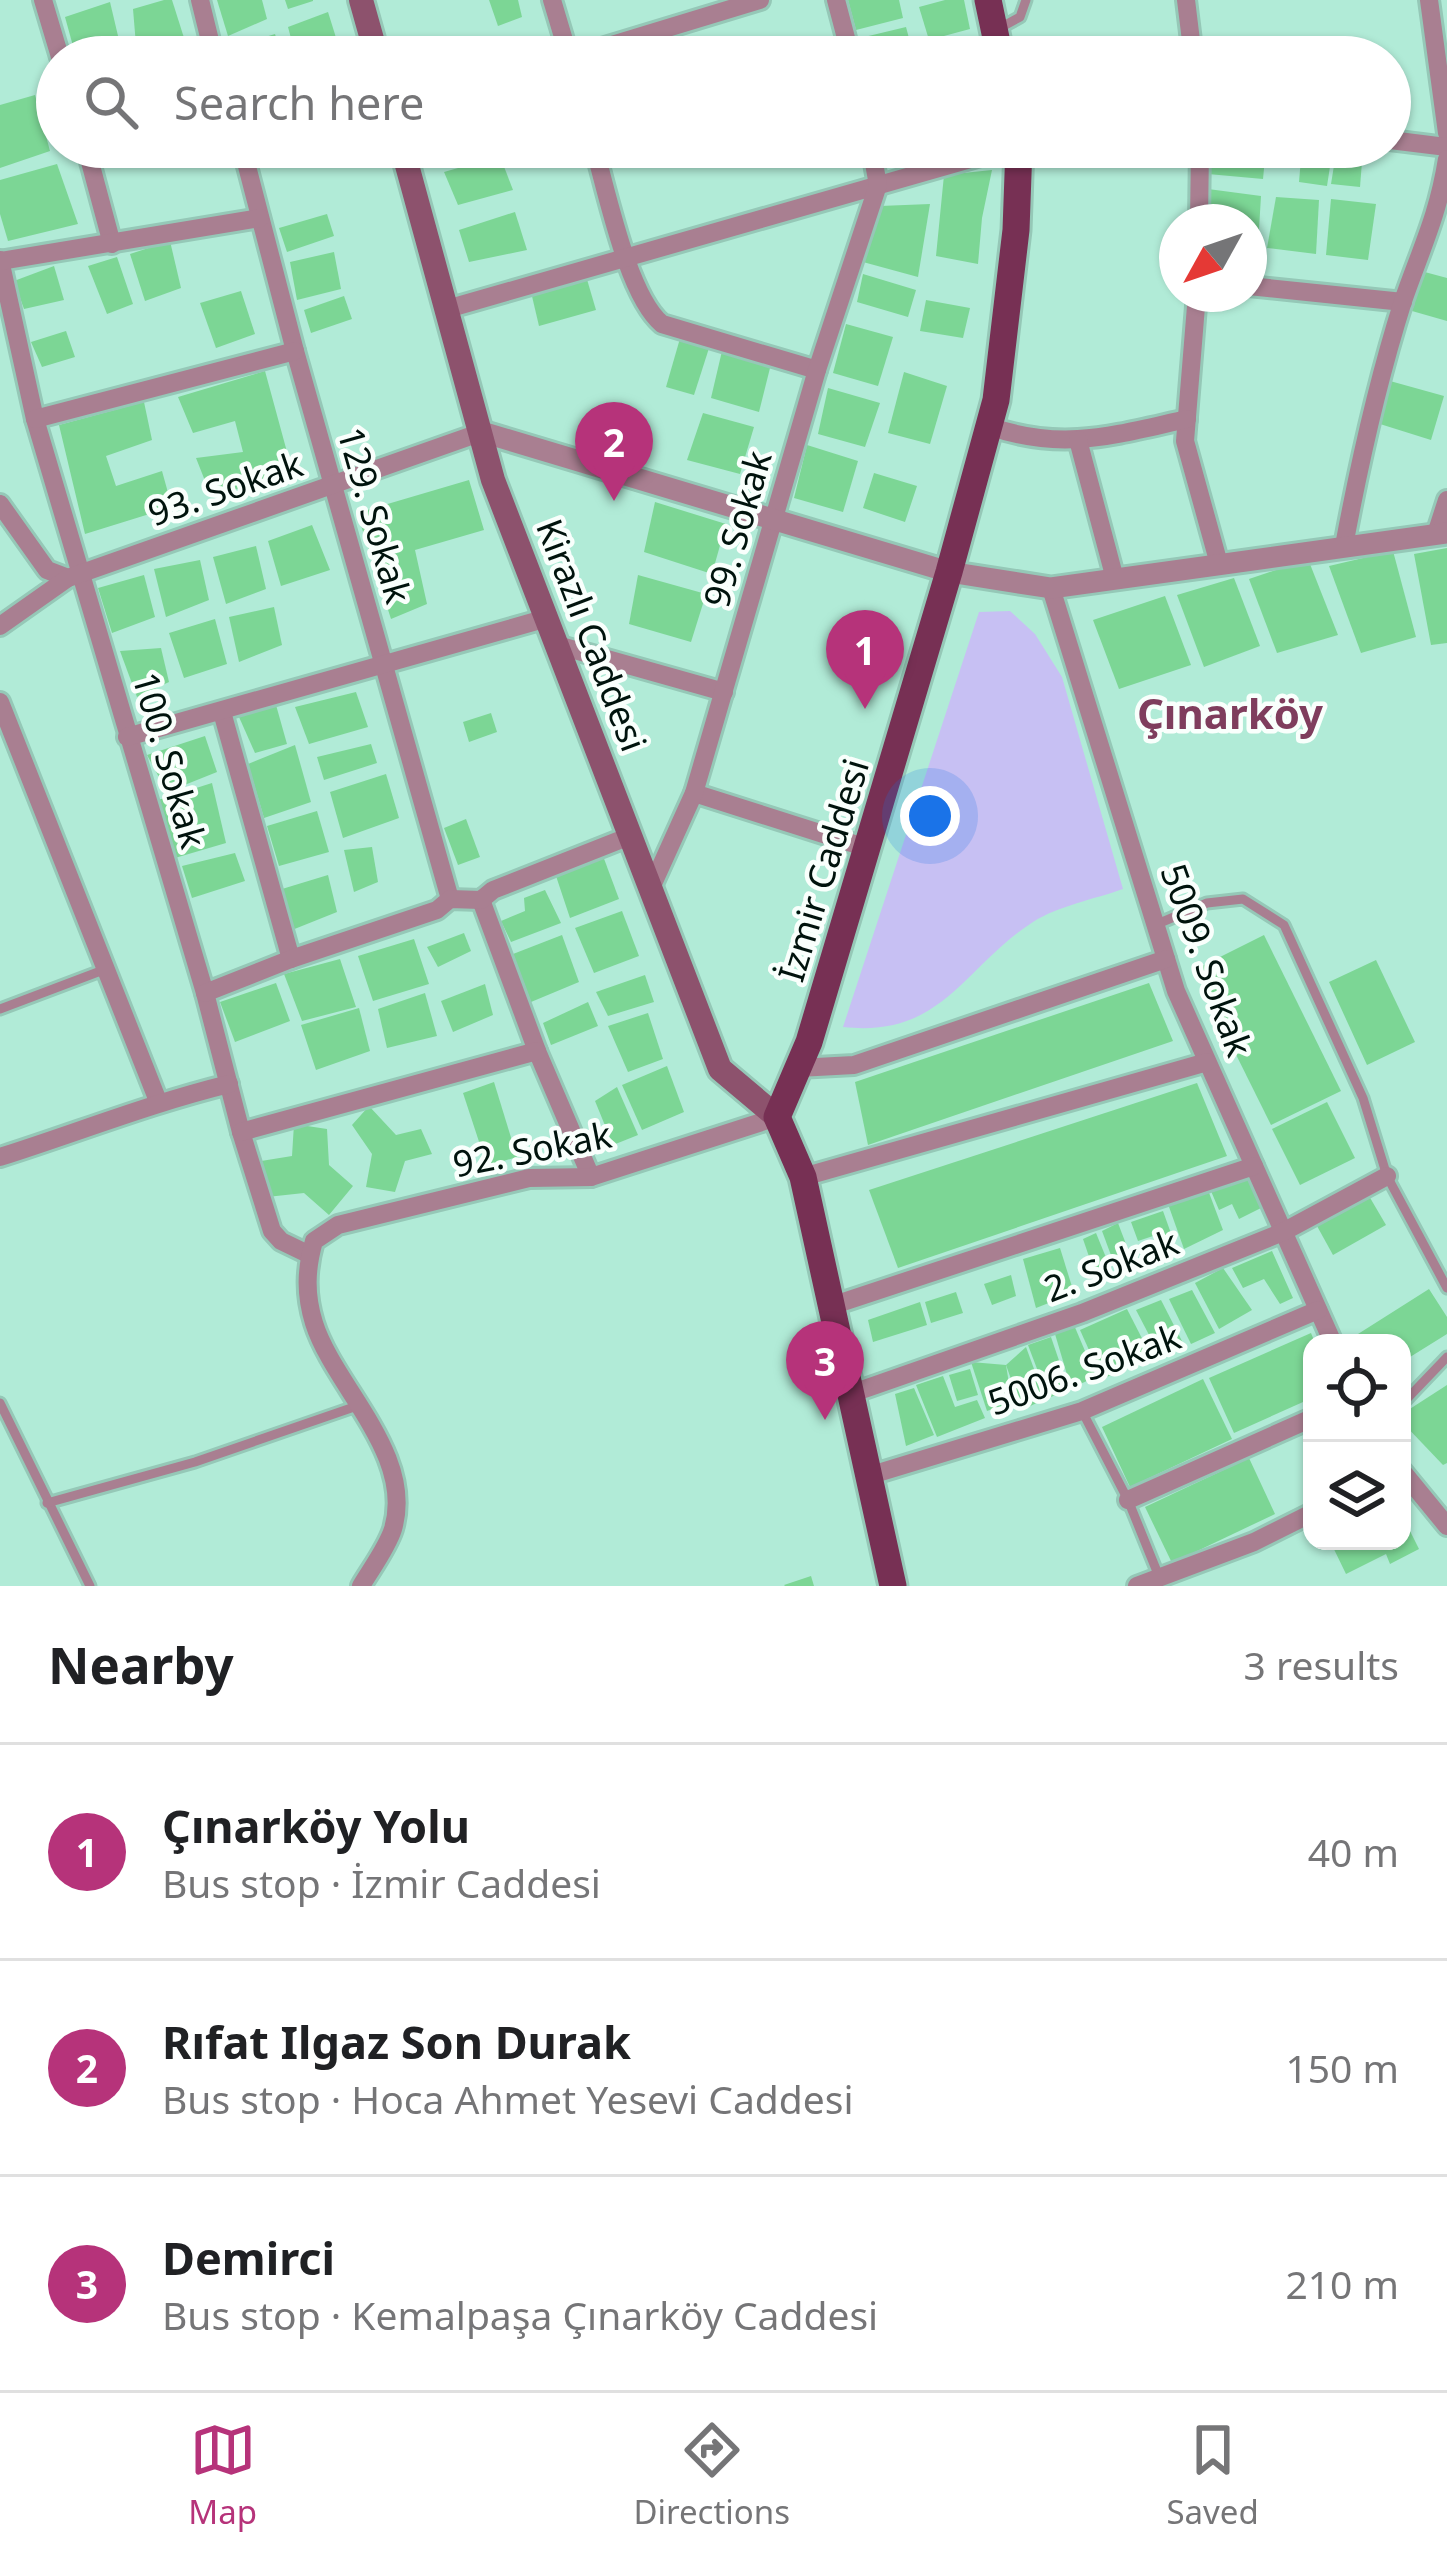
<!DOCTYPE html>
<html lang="en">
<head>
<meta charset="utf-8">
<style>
	body { margin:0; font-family:"Noto Sans",sans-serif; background:#f6f6f6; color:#202124 }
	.controls { position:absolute; right:36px; bottom:36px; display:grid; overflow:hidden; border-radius:24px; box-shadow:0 3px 9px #0004 }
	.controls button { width:108px; height:108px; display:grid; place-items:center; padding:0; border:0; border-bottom:3px solid #e0e0e0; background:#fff; color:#202124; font:60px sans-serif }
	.compass { position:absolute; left:1159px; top:204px; width:108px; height:108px; border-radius:50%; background:#fff; box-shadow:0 3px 9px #0004; rotate:230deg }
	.you { position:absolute; left:930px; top:816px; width:42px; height:42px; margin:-30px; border:9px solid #fff; border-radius:50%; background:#1a73e8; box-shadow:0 0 0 18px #1a73e833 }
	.badge { display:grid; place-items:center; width:78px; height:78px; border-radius:50%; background:#b6337a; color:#fff; font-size:39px; font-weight:700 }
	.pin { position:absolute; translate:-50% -99px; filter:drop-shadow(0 3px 6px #0008) }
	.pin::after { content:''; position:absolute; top:63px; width:42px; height:36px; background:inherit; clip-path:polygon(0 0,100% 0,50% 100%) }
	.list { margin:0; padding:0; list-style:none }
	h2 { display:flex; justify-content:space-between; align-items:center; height:156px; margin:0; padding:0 48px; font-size:51px }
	h2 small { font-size:39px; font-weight:400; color:#757577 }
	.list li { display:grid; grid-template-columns:78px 1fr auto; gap:36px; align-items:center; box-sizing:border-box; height:216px; padding:0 48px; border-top:3px solid #e0e0e0 }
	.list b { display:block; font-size:45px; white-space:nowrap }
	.list p { margin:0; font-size:39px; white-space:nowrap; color:#757577 }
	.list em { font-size:39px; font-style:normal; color:#757577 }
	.icon { flex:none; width:66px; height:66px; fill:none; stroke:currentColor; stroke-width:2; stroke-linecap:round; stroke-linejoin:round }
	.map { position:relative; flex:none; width:1447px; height:1586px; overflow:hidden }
	.search { position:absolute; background:#fff; box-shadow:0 3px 9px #0004; left:36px; right:36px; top:36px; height:132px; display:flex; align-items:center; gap:30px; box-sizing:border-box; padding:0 42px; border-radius:66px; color:#757577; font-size:45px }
	.sheet { height:804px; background:#fff }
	nav { display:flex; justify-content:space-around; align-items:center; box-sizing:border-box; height:168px; border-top:3px solid #e0e0e0; background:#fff; font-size:33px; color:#757577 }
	nav a { display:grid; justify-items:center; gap:6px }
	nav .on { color:#b6337a }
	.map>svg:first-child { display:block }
	.green { fill:#c7c0f3 }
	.building { fill:#7cd695 }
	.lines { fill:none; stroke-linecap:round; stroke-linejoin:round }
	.service-casing { stroke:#95c8b7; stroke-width:15 }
	.minor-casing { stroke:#95c8b7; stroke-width:24 }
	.tertiary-casing { stroke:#95c8b7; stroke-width:27 }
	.secondary-casing { stroke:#95c8b7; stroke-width:30 }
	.primary-casing { stroke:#95c8b7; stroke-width:33 }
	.service { stroke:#a97f91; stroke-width:9 }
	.minor { stroke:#a97f91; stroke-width:18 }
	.tertiary { stroke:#a97f91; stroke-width:21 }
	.secondary { stroke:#8d526d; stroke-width:24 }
	.primary { stroke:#773054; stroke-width:27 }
	.labels { text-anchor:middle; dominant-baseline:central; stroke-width:9; stroke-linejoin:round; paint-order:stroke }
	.street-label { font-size:36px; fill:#00130d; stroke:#f9fffc }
	.quarter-label { font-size:42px; font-weight:bold; fill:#7f3d5d; stroke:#f9fffc }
</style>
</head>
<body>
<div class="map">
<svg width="1447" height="1586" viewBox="0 0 1447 1586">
	<rect width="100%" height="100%" fill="#b1ebd7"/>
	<path class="green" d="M1010 611 1035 634 1062 677 1123 889C1095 899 1058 906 1033 922 963 967 943 1038 843 1027L979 612Z"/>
	<g class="building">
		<polygon points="164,0 172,0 185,41 137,57 133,9"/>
		<polygon points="217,0 262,0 267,19 228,36"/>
		<polygon points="285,0 313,0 313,1 288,9"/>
		<polygon points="489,0 518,0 522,17 498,26"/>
		<polygon points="848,0 899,0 903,18 856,30"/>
		<polygon points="945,0 964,0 970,29 929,40 919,7"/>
		<polygon points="110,2 123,57 76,57 65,17"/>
		<polygon points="328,12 342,57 296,57 288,27"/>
		<polygon points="906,27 914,57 859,57 856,39"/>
		<polygon points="275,34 282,57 232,57 229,48"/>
		<polygon points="35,95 50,151 0,168 0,105"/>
		<polygon points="512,147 564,147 565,152 519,166"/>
		<polygon points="1211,147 1266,147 1263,179 1208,174"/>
		<polygon points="1302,147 1333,147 1327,186 1299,182"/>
		<polygon points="1337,147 1363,149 1360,187 1331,184"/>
		<polygon points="500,156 513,190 458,205 444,172"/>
		<polygon points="57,164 78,224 8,241 0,214 0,180"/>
		<polygon points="992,170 982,218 978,264 936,256 944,175"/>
		<polygon points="1208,189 1261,196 1258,246 1249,245 1249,222 1204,222"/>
		<polygon points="1276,197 1319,200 1316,254 1267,248"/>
		<polygon points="1331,199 1376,204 1368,260 1326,255"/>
		<polygon points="930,204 918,277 863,262 880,206"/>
		<polygon points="515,212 527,250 469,262 459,230"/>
		<polygon points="327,214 334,236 287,252 279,228"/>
		<polygon points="170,241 181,288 145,301 130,254"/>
		<polygon points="334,252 341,289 297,300 290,262"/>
		<polygon points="117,257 133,304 107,314 88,266"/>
		<polygon points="54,266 64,300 24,309 14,281"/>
		<polygon points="1421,271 1447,278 1447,321 1412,311"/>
		<polygon points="863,274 916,290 908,317 857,302"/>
		<polygon points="586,276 596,310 539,326 531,292"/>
		<polygon points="241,291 255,334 216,348 200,303"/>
		<polygon points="344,296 352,319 311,333 304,310"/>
		<polygon points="926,300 970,308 963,338 920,331"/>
		<polygon points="846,324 893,337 878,386 833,373"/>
		<polygon points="66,331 75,357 42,367 31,342"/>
		<polygon points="681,335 710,345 694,395 666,387"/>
		<polygon points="722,351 770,368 759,412 711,398"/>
		<polygon points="265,371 293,474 211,496 196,458 243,452 235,421 193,433 178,397"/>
		<polygon points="904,372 947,386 930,444 888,433"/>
		<polygon points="1390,381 1444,396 1431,440 1380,424"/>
		<polygon points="828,388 880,403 865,447 818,434"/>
		<polygon points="144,402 152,440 106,456 116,486 162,471 172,507 85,534 59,425"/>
		<polygon points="703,413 754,427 740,474 687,460"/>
		<polygon points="807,445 858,461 843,512 794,498"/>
		<polygon points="874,473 917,486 905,522 863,508"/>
		<polygon points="469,480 484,530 415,550 427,604 391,619 357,513"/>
		<polygon points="655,502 726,524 712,574 644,552"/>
		<polygon points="312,525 330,570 281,586 268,541"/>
		<polygon points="256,546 266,589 226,604 213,557"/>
		<polygon points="1447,548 1447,643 1431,645 1414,554"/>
		<polygon points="1393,551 1416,637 1361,653 1329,566"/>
		<polygon points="1308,559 1338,635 1277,653 1249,579"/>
		<polygon points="200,560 209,600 166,617 154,569"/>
		<polygon points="144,575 155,617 112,633 98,588"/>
		<polygon points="638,575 706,594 691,642 629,624"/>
		<polygon points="1234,578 1260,646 1204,667 1177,595"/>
		<polygon points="1165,596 1191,665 1119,689 1093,620"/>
		<polygon points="274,607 282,645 239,662 229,617"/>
		<polygon points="215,619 227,664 184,678 169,633"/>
		<polygon points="161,648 169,682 137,697 120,651"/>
		<polygon points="356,692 368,727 309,744 295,707"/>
		<polygon points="276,705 287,744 255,753 239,717"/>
		<polygon points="491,713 497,732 469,742 463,722"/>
		<polygon points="205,736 217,772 167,792 147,755"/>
		<polygon points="371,744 377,763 324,780 317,757"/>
		<polygon points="295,745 311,802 264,818 248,764"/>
		<polygon points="386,774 399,818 343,838 330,792"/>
		<polygon points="212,783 226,843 175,858 158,800"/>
		<polygon points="317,811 329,852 279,866 267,826"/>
		<polygon points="466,819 480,857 458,865 444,828"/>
		<polygon points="372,847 378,882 354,892 344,850"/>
		<polygon points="235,853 245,881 192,898 182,866"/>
		<polygon points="603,856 619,899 570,918 556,876"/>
		<polygon points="328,875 337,912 292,930 282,889"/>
		<polygon points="545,890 561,923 511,942 501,921 525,911 524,898"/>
		<polygon points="622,911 639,956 594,973 575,928"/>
		<polygon points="464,933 471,951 438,967 427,947"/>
		<polygon points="562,935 579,982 531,1002 513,954"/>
		<polygon points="1264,935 1341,1091 1271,1125 1194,970"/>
		<polygon points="414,939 429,984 373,1001 358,956"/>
		<polygon points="340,959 356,1007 302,1021 284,974"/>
		<polygon points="1376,960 1415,1042 1367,1065 1329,982"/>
		<polygon points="645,975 654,1002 608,1016 596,992"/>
		<polygon points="276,983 290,1021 235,1042 220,1002"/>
		<polygon points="1149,983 1173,1041 868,1145 855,1082"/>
		<polygon points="485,984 493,1015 453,1032 441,1001"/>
		<polygon points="425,993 437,1036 387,1048 378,1009"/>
		<polygon points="588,1002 598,1026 551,1045 543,1023"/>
		<polygon points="359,1008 370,1051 316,1070 301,1025"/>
		<polygon points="648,1013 663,1059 628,1072 608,1026"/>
		<polygon points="667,1066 684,1112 642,1130 622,1085"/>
		<polygon points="494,1082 517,1157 487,1166 463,1093"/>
		<polygon points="1197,1083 1227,1156 898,1268 869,1190"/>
		<polygon points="617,1087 638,1135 613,1145 595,1101"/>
		<polygon points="1327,1102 1355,1158 1300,1185 1272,1129"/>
		<polygon points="369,1106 396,1135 421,1129 432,1154 405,1161 395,1192 366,1187 372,1154 352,1125"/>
		<polygon points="294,1124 327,1129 329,1165 353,1186 329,1215 304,1193 267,1197 255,1162 292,1156"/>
		<polygon points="1249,1175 1263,1207 1239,1219 1232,1204 1219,1210 1211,1191"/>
		<polygon points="1208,1190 1223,1230 1184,1249 1168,1204"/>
		<polygon points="1369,1196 1386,1225 1333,1255 1317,1226"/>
		<polygon points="1163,1211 1178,1253 1166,1258 1156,1235 1138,1241 1131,1222"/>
		<polygon points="1118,1223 1135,1268 1118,1274 1102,1231"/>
		<polygon points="1096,1233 1114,1277 1098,1283 1083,1239"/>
		<polygon points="1060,1248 1074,1293 1036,1308 1023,1259"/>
		<polygon points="1272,1251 1293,1298 1280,1304 1264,1279 1243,1288 1232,1268"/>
		<polygon points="1223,1268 1252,1310 1219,1329 1195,1283"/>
		<polygon points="1011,1275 1016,1296 992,1305 984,1284"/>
		<polygon points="1429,1289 1447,1317 1447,1334 1402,1362 1402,1343 1363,1343 1358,1334"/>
		<polygon points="1192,1290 1215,1333 1191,1344 1169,1299"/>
		<polygon points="956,1292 963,1313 931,1323 925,1302"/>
		<polygon points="1161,1300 1183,1343 1159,1354 1136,1310"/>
		<polygon points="920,1302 927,1325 873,1342 868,1320"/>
		<polygon points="1127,1309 1152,1358 1102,1379 1080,1330"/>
		<polygon points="1074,1325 1096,1377 1071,1388 1055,1334"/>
		<polygon points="1311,1333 1315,1343 1312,1398 1234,1433 1209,1378"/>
		<polygon points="1051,1337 1069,1390 1048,1398 1028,1345"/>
		<polygon points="1026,1347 1045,1399 1022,1410 1006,1365"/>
		<polygon points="971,1362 1006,1365 1012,1402 987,1411"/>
		<polygon points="970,1369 978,1395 957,1401 949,1375"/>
		<polygon points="943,1376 955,1407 977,1400 985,1418 937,1437 916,1385"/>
		<polygon points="1203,1379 1232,1439 1130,1487 1102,1427"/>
		<polygon points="1447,1385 1447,1463 1443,1465 1402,1422 1402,1414"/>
		<polygon points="914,1388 934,1435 906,1446 895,1394"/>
		<polygon points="1249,1458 1275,1514 1172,1563 1145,1507"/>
		<polygon points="1402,1515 1419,1549 1390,1564 1386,1554 1346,1574 1330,1541 1402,1541"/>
		<polygon points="811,1576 814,1586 785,1586 784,1585"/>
	</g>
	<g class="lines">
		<g class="service-casing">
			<g id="service">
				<polyline points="998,29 1020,17 1026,0"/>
				<polyline points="1155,925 1207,903 1243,899 1284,925 1363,1098 1387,1176 1447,1288"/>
				<polyline points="0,1009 106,969"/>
				<polyline points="0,1403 90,1586"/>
				<polyline points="1402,1404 1447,1357"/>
				<polyline points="1082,1411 1128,1500 1160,1579"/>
				<polyline points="47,1503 195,1462 357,1406"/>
			</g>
		</g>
		<g class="minor-casing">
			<g id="minor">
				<polyline points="43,0 60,57"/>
				<polyline points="200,0 214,57"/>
				<polyline points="552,0 569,57"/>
				<polyline points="836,0 851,57"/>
				<polyline points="1186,0 1193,57"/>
				<polyline points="1429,0 1447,133"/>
				<polyline points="572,57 760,0"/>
				<polyline points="1390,140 1447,147"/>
				<polyline points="86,147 112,244"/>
				<polyline points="242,147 295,351 450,899"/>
				<path d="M594 147C607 192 628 296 662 324L817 370"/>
				<polyline points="1199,222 1200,147"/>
				<polyline points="0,260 35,419 205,993 241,1132 272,1231 281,1241 310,1255"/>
				<polyline points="0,261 260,218"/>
				<polyline points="1249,286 1403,302"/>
				<polyline points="1197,294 1185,441 1219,564"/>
				<polyline points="447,309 1012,147"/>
				<polyline points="35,419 295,351"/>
				<path d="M989 426C1062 452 1114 435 1187 419"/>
				<polyline points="1078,440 1115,579"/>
				<polyline points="0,504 47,570 68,578"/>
				<polyline points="1436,534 1447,500"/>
				<path d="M1344 546C1359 465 1378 380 1403 301 1421 249 1438 216 1447 159"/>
				<polyline points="1051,588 1176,991 1333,1343"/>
				<polyline points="0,626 68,578 482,432"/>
				<polyline points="557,645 724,692"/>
				<polyline points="0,702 158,1101"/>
				<polyline points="222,712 291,959"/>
				<polyline points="127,737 547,618"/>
				<polyline points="694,793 867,848"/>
				<polyline points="651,888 694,793 817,370 878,185 871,147"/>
				<polyline points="481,900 537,1051 591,1177"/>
				<polyline points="205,993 291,959 437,910 450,899 481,900 493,890 630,836"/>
				<polyline points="798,1068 854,1065 1166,959"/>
				<polyline points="241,1132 537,1051"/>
				<path d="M0 1157C76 1133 151 1103 229 1084"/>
				<polyline points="803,1177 1207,1062"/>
				<polyline points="831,1306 1254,1166"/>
				<polyline points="850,1394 1082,1313 1283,1232 1387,1176"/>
				<polyline points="1402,1471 1447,1526"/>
				<polyline points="868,1476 1082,1411 1318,1310"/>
				<polyline points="1128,1500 1312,1418"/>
				<path d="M361 1586C371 1569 387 1548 393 1529 415 1454 334 1387 314 1323 305 1294 306 1269 314 1241L338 1225 529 1178 591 1177 777 1117"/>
				<polyline points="1137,1586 1254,1542 1312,1513"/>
			</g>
		</g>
		<g class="tertiary-casing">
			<polyline id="tertiary" points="482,432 949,572 1051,588 1447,533"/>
		</g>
		<g class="secondary-casing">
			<g id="secondary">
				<polyline points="361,0 377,57"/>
				<polyline points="402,147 493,480 720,1069 777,1117"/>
			</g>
		</g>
		<g class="primary-casing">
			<g id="primary">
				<polyline points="988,0 1000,57"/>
				<polyline points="893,1586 803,1177 777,1117 809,1042 949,572 996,400 1016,230 1019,147"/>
			</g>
		</g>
		<use href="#service" class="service"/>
		<use href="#minor" class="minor"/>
		<use href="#tertiary" class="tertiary"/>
		<use href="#secondary" class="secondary"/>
		<use href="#primary" class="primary"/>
	</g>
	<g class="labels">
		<g class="street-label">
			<text transform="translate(225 488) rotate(-19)">93. Sokak</text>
			<text transform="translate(375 515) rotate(74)">129. Sokak</text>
			<text transform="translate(737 529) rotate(-74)">99. Sokak</text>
			<text transform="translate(592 635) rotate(69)">Kirazlı Caddesi</text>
			<text transform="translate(170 760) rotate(74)">100. Sokak</text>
			<text transform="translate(823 870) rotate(-73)">İzmir Caddesi</text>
			<text transform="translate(1207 960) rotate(70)">5009. Sokak</text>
			<text transform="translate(532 1149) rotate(-11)">92. Sokak</text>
			<text transform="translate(1111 1265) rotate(-21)">2. Sokak</text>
			<text transform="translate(1084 1369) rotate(-20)">5006. Sokak</text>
		</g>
		<g class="quarter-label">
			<text x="1230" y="712">Çınarköy</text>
		</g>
	</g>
</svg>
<div class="controls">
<button><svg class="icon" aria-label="locate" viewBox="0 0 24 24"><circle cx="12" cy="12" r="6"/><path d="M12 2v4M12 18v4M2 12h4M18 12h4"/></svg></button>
<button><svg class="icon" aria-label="layers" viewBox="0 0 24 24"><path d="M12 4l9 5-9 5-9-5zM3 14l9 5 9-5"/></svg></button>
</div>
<svg class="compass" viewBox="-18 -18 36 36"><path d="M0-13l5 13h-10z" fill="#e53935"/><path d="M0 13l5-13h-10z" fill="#757577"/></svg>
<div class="you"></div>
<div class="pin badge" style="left:865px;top:709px">1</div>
<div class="pin badge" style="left:614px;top:501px">2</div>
<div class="pin badge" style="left:825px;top:1420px">3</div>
<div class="search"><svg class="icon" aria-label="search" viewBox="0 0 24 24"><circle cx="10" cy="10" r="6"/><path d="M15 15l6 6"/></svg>Search here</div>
</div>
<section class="sheet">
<h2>Nearby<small>3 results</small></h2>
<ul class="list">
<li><span class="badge">1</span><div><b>Çınarköy Yolu</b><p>Bus stop · İzmir Caddesi</p></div><em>40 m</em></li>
<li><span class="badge">2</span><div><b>Rıfat Ilgaz Son Durak</b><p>Bus stop · Hoca Ahmet Yesevi Caddesi</p></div><em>150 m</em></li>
<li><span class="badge">3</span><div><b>Demirci</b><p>Bus stop · Kemalpaşa Çınarköy Caddesi</p></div><em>210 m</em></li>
</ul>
</section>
<nav>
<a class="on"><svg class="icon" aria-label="map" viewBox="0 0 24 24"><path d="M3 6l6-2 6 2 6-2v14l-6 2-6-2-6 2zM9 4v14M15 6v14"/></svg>Map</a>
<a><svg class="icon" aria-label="directions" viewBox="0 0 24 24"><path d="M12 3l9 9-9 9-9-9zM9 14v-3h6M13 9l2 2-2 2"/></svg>Directions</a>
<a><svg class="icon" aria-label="saved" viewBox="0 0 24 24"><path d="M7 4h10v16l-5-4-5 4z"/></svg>Saved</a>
</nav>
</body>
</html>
